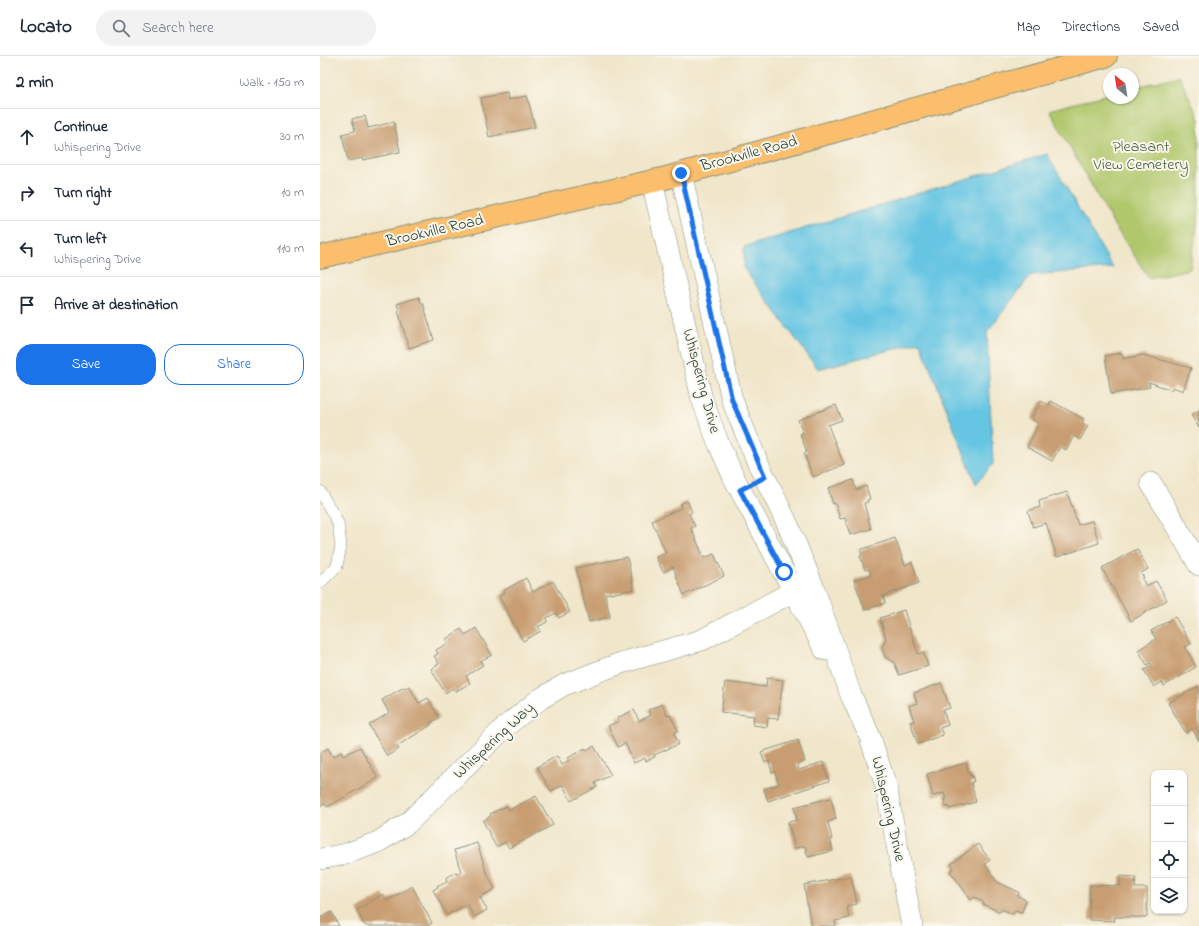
<!DOCTYPE html>
<html lang="en">
<head>
<meta charset="utf-8">
<style>
	body { margin:0; font-family:"Indie Flower",sans-serif; background:#f2f2f3; color:#1f2937 }
	.controls { position:absolute; right:12px; bottom:12px; display:grid; overflow:hidden; border-radius:8px; box-shadow:0 1px 3px #0004 }
	.controls button { width:36px; height:36px; display:grid; place-items:center; padding:0; border:0; border-bottom:1px solid #e0e1e3; background:#fff; color:#1f2937; font:20px sans-serif }
	.compass { position:absolute; left:783px; top:12px; width:36px; height:36px; border-radius:50%; background:#fff; box-shadow:0 1px 3px #0004; rotate:330deg }
	.stop { position:absolute; width:12px; height:12px; margin:-9px; border:3px solid #1a73e8; border-radius:50%; background:#fff }
	.stop.end { background:#1a73e8; border-color:#fff; box-shadow:0 1px 4px #0008 }
	.list { margin:0; padding:0; list-style:none }
	h2 { display:flex; justify-content:space-between; align-items:center; height:52px; margin:0; padding:0 16px; font-size:17px }
	h2 small { font-size:13px; font-weight:400; color:#747a83 }
	.list li { display:grid; grid-template-columns:26px 1fr auto; gap:12px; align-items:center; box-sizing:border-box; height:56px; padding:0 16px; border-top:1px solid #e0e1e3 }
	.list b { display:block; font-size:15px; white-space:nowrap }
	.list p { margin:0; font-size:13px; white-space:nowrap; color:#747a83 }
	.list em { font-size:13px; font-style:normal; color:#747a83 }
	.actions { display:flex; gap:8px; padding:12px 16px }
	.actions a { flex:1; padding:9px 0; border:1px solid #1a73e8; border-radius:16px; text-align:center; font-size:14px; color:#1a73e8 }
	.actions .main { background:#1a73e8; color:#fff }
	.icon { flex:none; width:22px; height:22px; fill:none; stroke:currentColor; stroke-width:2; stroke-linecap:round; stroke-linejoin:round }
	.map { position:relative; flex:none; width:879px; height:870px; overflow:hidden }
	header { display:flex; align-items:center; gap:24px; box-sizing:border-box; height:56px; padding:0 20px; background:#fff; border-bottom:1px solid #e0e1e3 }
	header strong { font-size:19px }
	nav { display:flex; gap:22px; margin-inline-start:auto; font-size:14px }
	.search { width:280px; height:36px; background:#f2f2f3; display:flex; align-items:center; gap:10px; box-sizing:border-box; padding:0 14px; border-radius:22px; color:#747a83; font-size:15px }
	main { display:flex }
	aside { flex:1; background:#fff }
	.map>svg:first-child { display:block }
	.green { fill:#b0c76c; stroke:#688250 }
	.water { fill:#65c5e3; stroke:#42818c }
	.building { fill:#c89d71 }
	.lines { fill:none; stroke-linecap:round; stroke-linejoin:round }
	.lane-casing { stroke:#88927f; stroke-width:12 }
	.street-casing { stroke:#88927f; stroke-width:22 }
	.primary-casing { stroke:#88927f; stroke-width:24 }
	.lane { stroke:#fff; stroke-width:11 }
	.street { stroke:#fff; stroke-width:21 }
	.primary { stroke:#fabe6d; stroke-width:22 }
	.route { stroke:#1a73e8; stroke-width:5 }
	.labels { text-anchor:middle; dominant-baseline:central; stroke-width:4; stroke-linejoin:round; paint-order:stroke }
	.park-label { font-size:16px; fill:#436042; stroke:#fbf7ec }
	.street-label { font-size:16px; fill:#1f3d34; stroke:#fbf7ec }
</style>
</head>
<body>
<header>
<strong>Locato</strong>
<div class="search"><svg class="icon" aria-label="search" viewBox="0 0 24 24"><circle cx="10" cy="10" r="6"/><path d="M15 15l6 6"/></svg>Search here</div>
<nav><a>Map</a><a>Directions</a><a>Saved</a></nav>
</header>
<main>
<aside>
<h2>2 min<small>Walk · 150 m</small></h2>
<ul class="list">
<li><svg class="icon" aria-label="ahead" viewBox="0 0 24 24"><path d="M12 20V5M6 11l6-6 6 6"/></svg><div><b>Continue</b><p>Whispering Drive</p></div><em>30 m</em></li>
<li><svg class="icon" aria-label="right" viewBox="0 0 24 24"><path d="M7 20v-9h11M14 6l5 5-5 5"/></svg><div><b>Turn right</b></div><em>10 m</em></li>
<li><svg class="icon" aria-label="left" viewBox="0 0 24 24"><path d="M17 20v-9H6M10 6l-5 5 5 5"/></svg><div><b>Turn left</b><p>Whispering Drive</p></div><em>110 m</em></li>
<li><svg class="icon" aria-label="arrive" viewBox="0 0 24 24"><path d="M6 21V4h12l-3 4 3 4H6"/></svg><div><b>Arrive at destination</b></div></li>
</ul>
<div class="actions"><a class="main">Save</a><a>Share</a></div>
</aside>
<div class="map">
<svg width="879" height="870" viewBox="0 0 879 870">
	<rect width="100%" height="100%" fill="#fbf7ec"/>
	<filter id="ink" filterUnits="userSpaceOnUse"><feTurbulence type="fractalNoise" baseFrequency=".025" numOctaves="2"/><feDisplacementMap in="SourceGraphic" scale="8" xChannelSelector="R" yChannelSelector="G"/><feConvolveMatrix kernelMatrix="1 2 1 2 8 2 1 2 1" color-interpolation-filters="sRGB"/></filter>
	<filter id="wash" filterUnits="userSpaceOnUse"><feTurbulence type="fractalNoise" baseFrequency=".012" numOctaves="4" result="noise"/><feDisplacementMap in="SourceGraphic" scale="16" xChannelSelector="R" yChannelSelector="G"/><feGaussianBlur stdDeviation="0.9" result="paint"/><feColorMatrix in="noise" values="0 0 0 0 0 0 0 0 0 0 0 0 0 0 0 0 0 1.4 0 .05"/><feComposite in="paint" operator="in"/></filter>
	<g filter="url(#wash)">
		<rect width="100%" height="100%" fill="#f0e6ca"/>
		<polygon class="green" points="859,20 879,63 879,157 870,213 829,222 794,169 729,54 789,38 789,42 813,42 813,32"/>
		<polygon class="water" points="727,98 793,212 711,219 667,276 673,408 656,428 600,286 498,313 424,213 424,191"/>
		<g id="blocks">
			<g class="building">
				<polygon points="187,37 188,44 207,40 215,71 169,81 161,42"/>
				<polygon points="45,60 48,72 74,66 80,96 43,104 42,102 28,105 22,78 35,75 32,63"/>
				<polygon points="99,241 101,247 103,247 114,284 89,292 78,255 79,255 77,248"/>
				<polygon points="802,297 803,303 823,299 871,312 863,335 853,331 851,334 829,326 830,331 791,338 785,300"/>
				<polygon points="721,345 729,349 731,345 764,363 762,367 768,370 760,384 754,380 746,394 740,391 732,405 707,391 719,368 711,363"/>
				<polygon points="516,349 522,364 508,369 524,409 493,421 484,397 487,396 480,378 483,377 478,364"/>
				<polygon points="879,354 879,372 871,359"/>
				<polygon points="533,424 536,434 546,430 550,443 547,444 548,446 544,447 551,473 530,479 525,462 520,463 515,447 513,448 508,432"/>
				<polygon points="747,436 758,469 772,465 779,487 737,501 726,467 713,471 708,455 720,451 719,445"/>
				<polygon points="367,445 372,456 369,458 375,470 371,472 384,502 394,498 404,520 364,539 355,517 356,517 353,511 343,516 336,501 346,497 332,465 361,452 360,448"/>
				<polygon points="575,482 585,509 592,506 599,527 563,540 565,547 545,554 534,524 551,519 549,513 545,514 540,500 542,499 540,494"/>
				<polygon points="817,493 828,513 821,517 824,522 822,523 826,530 836,525 847,544 811,565 782,512"/>
				<polygon points="307,501 314,533 290,538 290,537 285,538 290,561 269,566 256,512"/>
				<polygon points="206,522 213,536 233,525 250,556 239,562 236,557 226,562 227,566 218,571 221,575 203,585 179,540 184,537 183,535"/>
				<polygon points="584,554 598,598 603,596 608,610 579,619 574,606 565,601 562,591 566,583 560,562"/>
				<polygon points="855,561 871,588 865,591 876,611 844,630 842,626 834,631 824,614 832,610 831,607 827,609 818,594 836,583 831,575"/>
				<polygon points="156,572 172,599 160,605 163,609 146,620 150,627 135,636 133,632 125,637 111,613 119,608 114,600 118,598 116,594 128,587 126,583 141,573 145,579"/>
				<polygon points="447,622 463,624 458,663 448,662 447,671 433,669 434,660 401,656 405,626 446,631"/>
				<polygon points="621,627 630,652 623,654 628,669 620,672 623,679 598,688 590,666 594,665 589,650 597,647 594,637"/>
				<polygon points="89,630 99,647 108,642 119,662 110,667 111,669 77,690 79,693 67,700 49,669 69,657 62,644 84,631 84,633"/>
				<polygon points="879,630 879,685 872,673 866,677 848,647"/>
				<polygon points="342,648 347,660 350,659 358,675 354,677 359,688 334,699 335,701 326,705 325,702 314,707 305,687 298,691 288,670 299,665 297,662 314,654 319,665 331,659 328,654"/>
				<polygon points="478,684 485,705 477,708 479,714 503,706 509,725 448,745 444,733 459,728 455,716 452,717 449,705 445,707 441,696"/>
				<polygon points="274,690 291,719 275,727 277,731 251,745 243,729 231,735 217,711 237,700 242,709 249,704 248,702 265,692 266,694"/>
				<polygon points="40,691 58,722 7,751 5,748 0,750 0,697 8,692 13,701 21,696 23,700"/>
				<polygon points="646,707 650,720 652,719 654,726 651,726 656,746 629,753 629,750 626,751 624,743 626,743 624,737 613,740 607,718"/>
				<polygon points="216,740 233,769 189,792 185,786 176,791 163,765 171,760 170,758 187,750 189,754"/>
				<polygon points="511,742 516,763 508,766 512,783 510,783 513,795 488,801 485,790 475,792 468,766 477,764 474,751"/>
				<polygon points="157,787 166,815 175,833 160,841 167,854 154,861 147,848 127,859 113,834 118,831 117,830 127,825 126,822 136,816 137,818 141,816 134,794"/>
				<polygon points="658,788 670,804 665,808 677,826 699,836 698,840 706,844 702,856 695,854 693,858 681,853 680,856 663,848 663,846 655,841 651,844 630,815 634,812 631,808"/>
				<polygon points="531,820 537,848 527,850 529,862 515,865 516,870 491,870 484,829"/>
				<polygon points="800,820 816,821 815,832 827,832 827,861 794,861 795,865 769,864 770,829 800,830"/>
				<polygon points="92,830 112,867 107,870 45,870 37,854 63,838 67,845"/>
				<polygon points="12,856 19,870 0,870 0,862"/>
			</g>
		</g>
	</g>
	<g filter="url(#ink)">
		<use href="#blocks" fill-opacity="0" stroke="#88927f" stroke-width="1"/>
		<g class="lines">
			<g class="lane-casing">
				<polyline id="lane" points="0,435 18,467 21,490 17,510 0,527"/>
			</g>
			<g class="street-casing">
				<g id="street">
					<polyline points="361,117 412,344 437,405 467,467 493,530 531,639 550,681 566,730 592,870"/>
					<polyline points="332,125 382,343 398,386 414,422 505,594"/>
					<polyline points="831,427 879,509"/>
					<polyline points="0,803 26,798 58,786 88,767 186,670 220,643 244,629 285,613 301,607 382,584 491,526"/>
				</g>
			</g>
			<g class="primary-casing">
				<polyline id="primary" points="0,201 342,123 786,0"/>
			</g>
			<use href="#lane" class="lane"/>
			<use href="#street" class="street"/>
			<use href="#primary" class="primary"/>
		</g>
	</g>
	<g class="lines" filter="url(#ink)">
		<polyline class="route" points="361,117 412,344 445,421 420,434 464,516"/>
	</g>
	<g class="labels">
		<g class="park-label">
			<text x="821" y="91">Pleasant<tspan x="821" dy="18">View Cemetery</tspan></text>
		</g>
		<g class="street-label">
			<text transform="translate(429 98) rotate(-15)">Brookville Road</text>
			<text transform="translate(115 175) rotate(-13)">Brookville Road</text>
			<text transform="translate(381 325) rotate(75)">Whispering Drive</text>
			<text transform="translate(174 685) rotate(-43)">Whispering Way</text>
			<text transform="translate(568 753) rotate(77)">Whispering Drive</text>
		</g>
	</g>
</svg>
<div class="controls">
<button>+</button>
<button>−</button>
<button><svg class="icon" aria-label="locate" viewBox="0 0 24 24"><circle cx="12" cy="12" r="6"/><path d="M12 2v4M12 18v4M2 12h4M18 12h4"/></svg></button>
<button><svg class="icon" aria-label="layers" viewBox="0 0 24 24"><path d="M12 4l9 5-9 5-9-5zM3 14l9 5 9-5"/></svg></button>
</div>
<svg class="compass" viewBox="-18 -18 36 36"><path d="M0-13l5 13h-10z" fill="#e53935"/><path d="M0 13l5-13h-10z" fill="#747a83"/></svg>
<div class="stop" style="left:464px;top:516px"></div>
<div class="stop end" style="left:361px;top:117px"></div>
</div>
</main>
</body>
</html>
